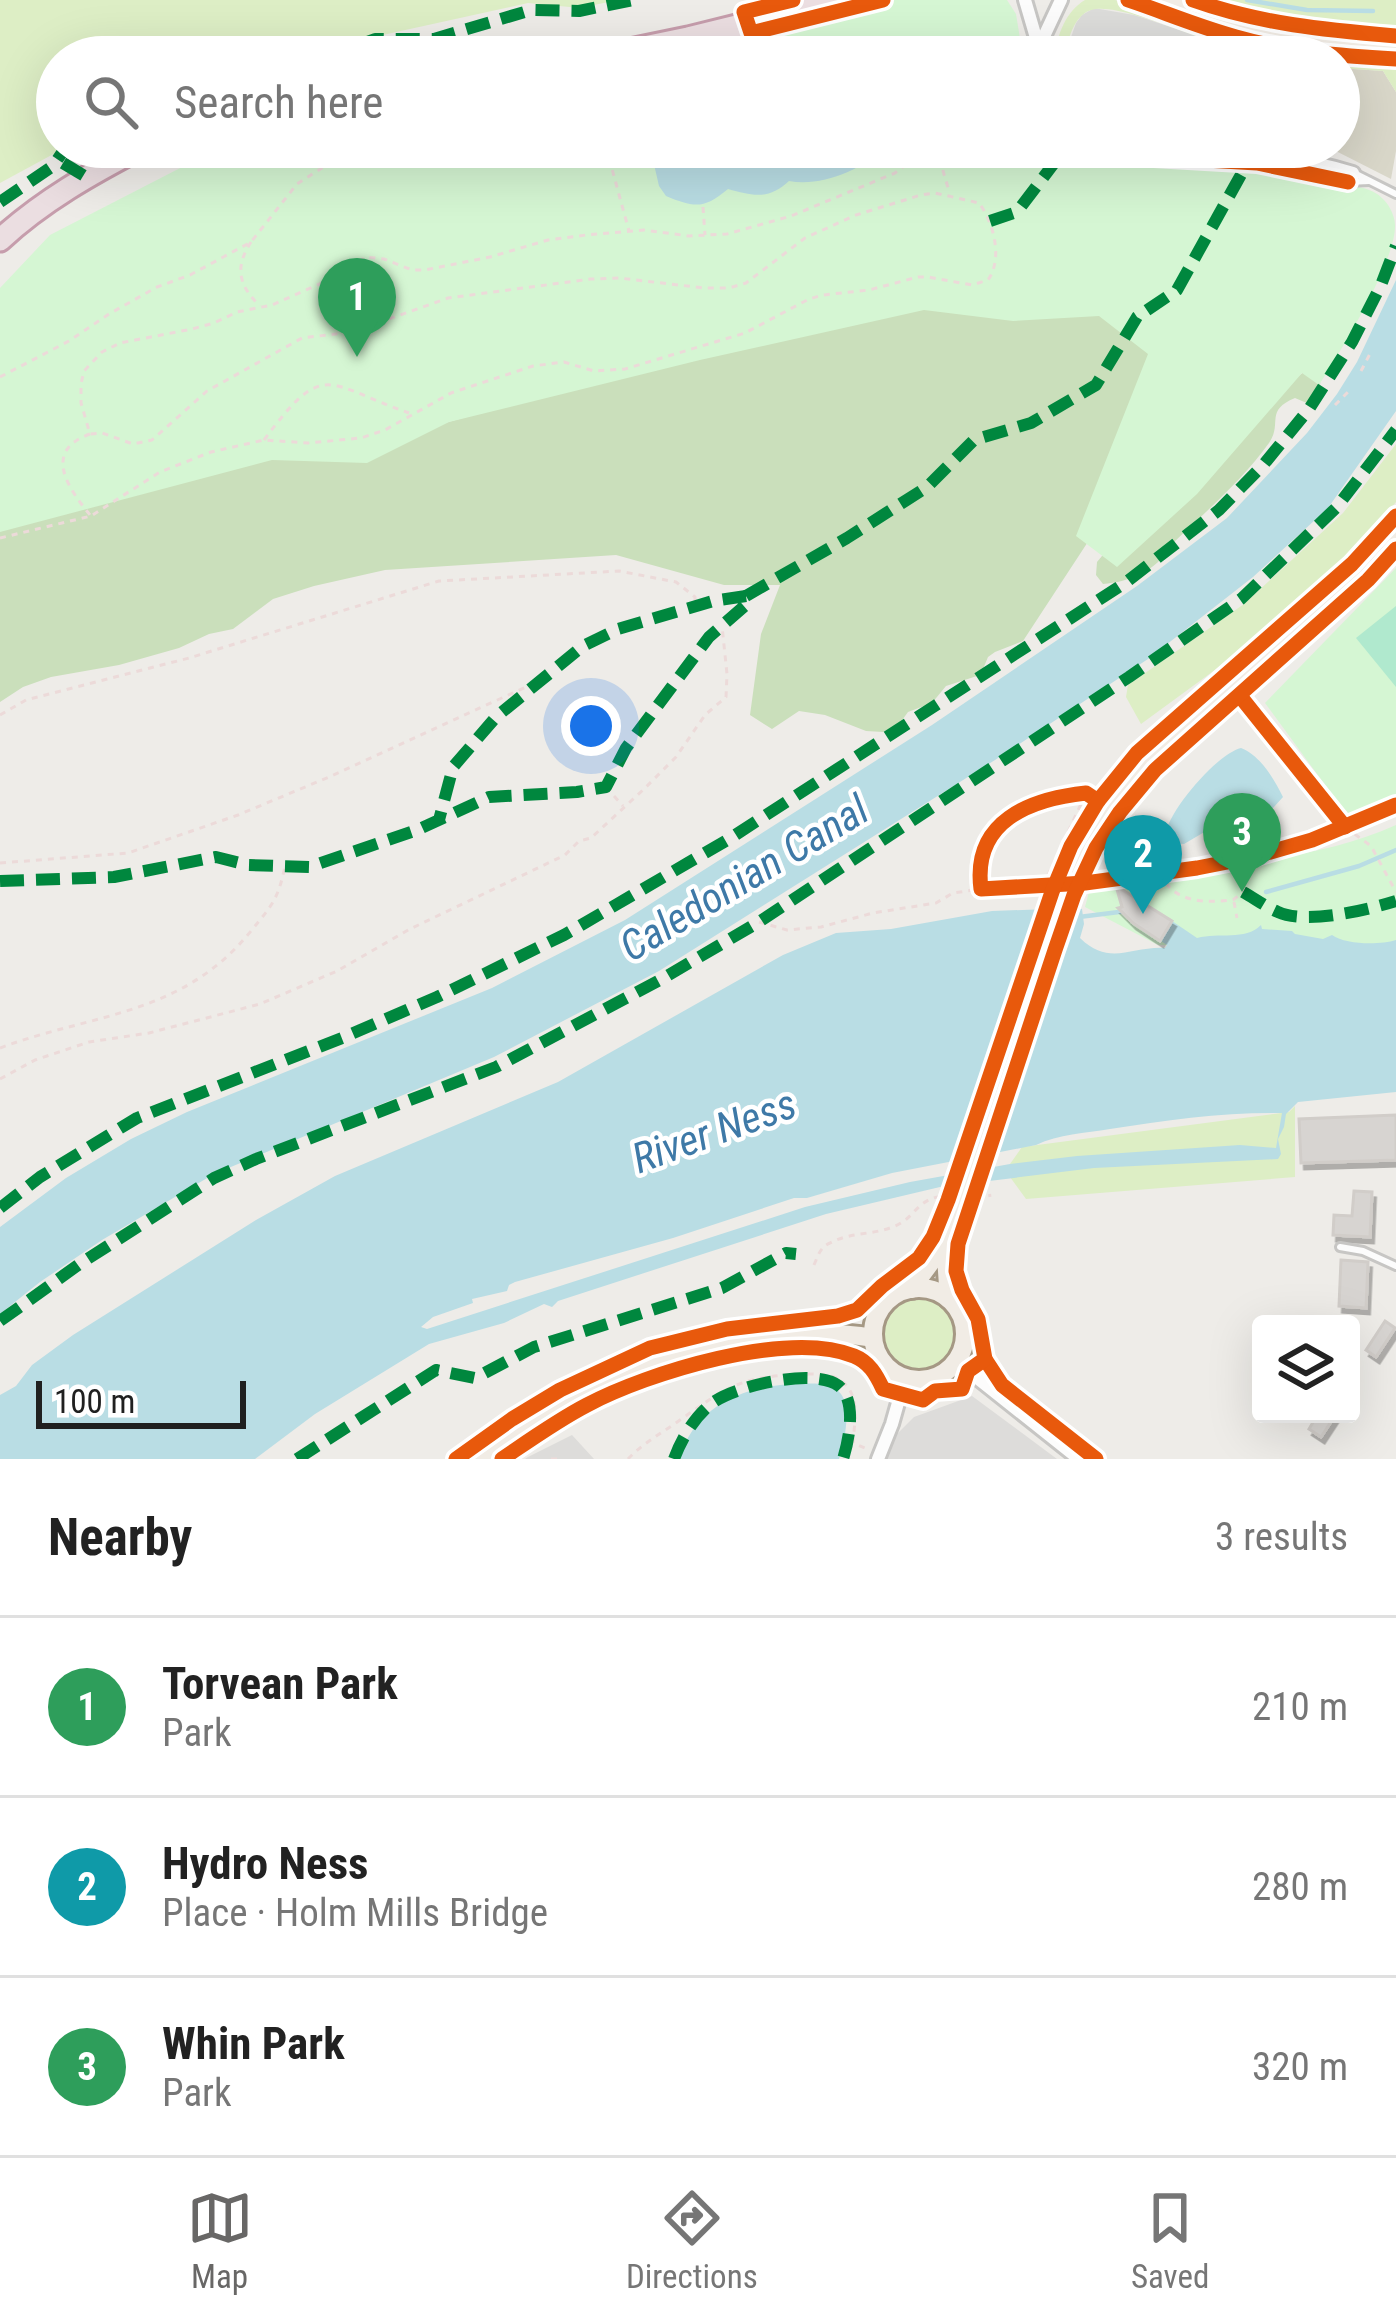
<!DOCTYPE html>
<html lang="en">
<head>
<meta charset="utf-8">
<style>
	body { margin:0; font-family:"Roboto Condensed",sans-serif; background:#f2f2f2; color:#222 }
	.controls { position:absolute; right:36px; bottom:36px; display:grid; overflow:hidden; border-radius:12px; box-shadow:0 12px 48px #0002 }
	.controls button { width:108px; height:108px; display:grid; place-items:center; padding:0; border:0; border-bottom:3px solid #e0e0e0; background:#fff; color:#222; font:60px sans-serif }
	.scale { position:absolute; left:36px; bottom:30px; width:210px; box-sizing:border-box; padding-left:12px; border:6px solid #202020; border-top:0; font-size:33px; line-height:42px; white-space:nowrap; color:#202020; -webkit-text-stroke:9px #fff; paint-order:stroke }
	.you { position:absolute; left:591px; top:726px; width:42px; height:42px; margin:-30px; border:9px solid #fff; border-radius:50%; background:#1a73e8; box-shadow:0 0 0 18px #1a73e833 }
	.badge { display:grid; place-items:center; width:78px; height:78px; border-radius:50%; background:#686766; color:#fff; font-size:39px; font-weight:700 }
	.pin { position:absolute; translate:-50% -99px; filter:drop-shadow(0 3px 6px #0008) }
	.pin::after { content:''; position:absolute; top:63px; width:42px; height:36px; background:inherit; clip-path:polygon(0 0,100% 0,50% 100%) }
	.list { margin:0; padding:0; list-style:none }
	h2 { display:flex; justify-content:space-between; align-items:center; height:156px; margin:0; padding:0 48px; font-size:51px }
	h2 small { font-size:39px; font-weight:400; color:#767676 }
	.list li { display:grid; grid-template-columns:78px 1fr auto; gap:36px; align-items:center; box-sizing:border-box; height:180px; padding:0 48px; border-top:3px solid #e0e0e0 }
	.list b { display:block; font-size:45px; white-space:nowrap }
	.list p { margin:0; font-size:39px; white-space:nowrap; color:#767676 }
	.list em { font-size:39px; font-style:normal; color:#767676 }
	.icon { flex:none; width:66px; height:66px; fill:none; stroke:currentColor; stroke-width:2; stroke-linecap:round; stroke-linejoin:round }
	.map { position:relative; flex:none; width:1396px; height:1459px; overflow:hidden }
	.search { position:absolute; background:#fff; box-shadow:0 12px 48px #0002; left:36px; right:36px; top:36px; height:132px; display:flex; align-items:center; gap:30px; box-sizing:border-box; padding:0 42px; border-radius:66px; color:#767676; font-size:45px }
	.sheet { height:696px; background:#fff }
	nav { display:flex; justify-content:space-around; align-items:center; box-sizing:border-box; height:168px; border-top:3px solid #e0e0e0; background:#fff; font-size:33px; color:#767676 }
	nav a { display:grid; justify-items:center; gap:6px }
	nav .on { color:#686766 }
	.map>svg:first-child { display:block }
	.residential { fill:#dddcda }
	.religious { fill:#dcdcda }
	.construction { fill:#d9d7c9 }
	.grass { fill:#ddeec5 }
	.forest { fill:#cadfbb }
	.park { fill:#d5f6d3 }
	.pitch { fill:#b0e9ce }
	.water { fill:#b9dde4; fill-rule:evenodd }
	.pier { fill:#dddcdb }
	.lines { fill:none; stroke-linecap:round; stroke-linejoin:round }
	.stream { stroke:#b9dde4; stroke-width:4.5 }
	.building { fill:#d7d4d1; stroke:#d1cdc9; stroke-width:3; filter:url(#shadow) }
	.lane-casing { stroke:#c7c6c4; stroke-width:12 }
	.street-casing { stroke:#c7c6c4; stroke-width:18 }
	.primary-casing { stroke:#a59884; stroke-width:24 }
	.highway-casing { stroke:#c69dac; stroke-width:27 }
	.path { stroke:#ecdad9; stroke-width:3; stroke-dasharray:6 6; stroke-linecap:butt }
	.lane { stroke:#fcfcfc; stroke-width:6 }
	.street { stroke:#fcfcfc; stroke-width:12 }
	.primary { stroke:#f1ece5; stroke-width:18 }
	.highway { stroke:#ebdee1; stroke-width:21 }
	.primary-bridge-casing { stroke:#a59884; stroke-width:24; stroke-linecap:butt }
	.primary-bridge { stroke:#f1ece5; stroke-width:18 }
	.quiet { stroke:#00873e; stroke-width:12; stroke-dasharray:24 12; stroke-linecap:butt }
	.cycleway-casing { stroke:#fff; stroke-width:22 }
	.cycleway { stroke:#e8590c; stroke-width:15 }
	.labels { text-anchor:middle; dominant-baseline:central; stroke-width:9; stroke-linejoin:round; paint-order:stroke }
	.water-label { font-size:42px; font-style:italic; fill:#3e79a7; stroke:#fff }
</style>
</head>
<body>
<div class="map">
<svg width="1396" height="1459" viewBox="0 0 1396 1459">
	<defs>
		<filter id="shadow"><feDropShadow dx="3.5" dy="6" stdDeviation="0" flood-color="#0004"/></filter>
	</defs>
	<rect width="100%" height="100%" fill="#eeece8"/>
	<g class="residential">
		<polygon points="972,1396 1057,1459 872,1459 914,1417"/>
		<polygon points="572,1435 594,1459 525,1459 528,1457"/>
	</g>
	<polygon class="religious" points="1094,8 1134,15 1263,57 1064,57 1076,23 1082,15"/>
	<polygon class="construction" points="1339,68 1383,71 1396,92 1396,151 1391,179 1328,147 1339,147"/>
	<g class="grass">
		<polygon points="0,0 618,0 580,8 528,3 369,38 319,57 57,57 57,147 62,147 59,151 0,183"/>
		<path d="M1085 0H1115L1245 43 1329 57C1307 57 1284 60 1262 57 1224 52 1122 0 1091 10 1073 16 1068 41 1064 57H1054C1058 34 1065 12 1085 0Z"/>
		<polygon points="1202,0 1396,0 1396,34 1284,22"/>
		<polygon points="1339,58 1396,62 1396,92 1383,71 1339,68"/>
		<polygon points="1396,444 1396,502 1364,542 1264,634 1141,724 1126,697 1128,685 1244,604 1343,513"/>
		<polygon points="1295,1106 1295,1177 1026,1199 1010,1177 1010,1164 1022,1147 1289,1112"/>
		<circle cx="920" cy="1335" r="37"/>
	</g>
	<g class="forest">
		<polygon points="1086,304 1158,355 1097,528 1023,641 995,652 988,657 983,669 977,676 946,686 932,703 908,712 900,723 883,732 866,731 825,715 799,711 772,729 750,715 761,634 780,585 724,585 616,555 385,570 314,586 273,599 233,629 209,634 179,648 119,665 51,677 23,687 0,702 0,521 60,500 423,429 867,306"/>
		<path d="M1339 344 1338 361 1332 368 1320 370C1321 385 1321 393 1309 404L1295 398C1264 411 1283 423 1269 443 1240 483 1204 513 1169 547 1157 571 1129 582 1103 584L1096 575 1097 562 1161 485Z"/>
	</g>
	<g class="park">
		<polygon points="890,0 1007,0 1016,14 1023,57 676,57"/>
		<path d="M221 147H1036L1040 150 1048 147 1054 153 1065 154 1222 163C1259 161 1297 171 1333 181 1350 187 1371 185 1384 200 1390 206 1395 217 1395 225 1396 262 1340 352 1319 385L1302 373 1197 494 1117 567 1076 536 1148 354 1099 316 1013 321 924 310 700 360 449 422 367 463 272 460 0 532V288L50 235Z"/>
		<polygon points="1396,568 1396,800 1350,819 1265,703"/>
		<path d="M1396 825V947L1158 945 1085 907 1093 877C1192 866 1305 866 1396 825Z"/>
	</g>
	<polygon class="pitch" points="1396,606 1396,687 1356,638"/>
	<g class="water">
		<path d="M650 147H743L738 152 737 158 745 166 761 163 764 152 760 147H885C863 170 821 187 789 181 769 200 753 196 728 189 704 209 695 208 666 196L659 186Z"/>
		<polygon points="1396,280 1396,411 1328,508 1253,577 1148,659 995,760 659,971 494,1057 214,1174 102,1240 40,1282 0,1314 0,1227 66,1178 131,1139 187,1112 492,988 625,920 932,725 1137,586 1227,518 1307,433 1337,394 1357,362"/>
		<path d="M1241 748C1260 755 1274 779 1283 797L1273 808 1230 817 1184 844 1171 843 1165 835C1169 810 1217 754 1241 748Z"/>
		<path d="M1076 908 1082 909 1084 924 1080 938C1110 967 1131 946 1165 948L1167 945 1161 941 1172 921 1197 938C1219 932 1245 941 1261 925L1262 929 1292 931 1295 934 1323 939 1332 935C1346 945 1380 945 1396 940V1092L1298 1102 1286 1114 1284 1127 1278 1139 1281 1154 1278 1159 1094 1168 940 1187 826 1214 558 1301 552 1307 544 1304 504 1323 429 1344 315 1414 255 1459H0V1395L16 1386 32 1365 73 1335 256 1220 335 1176 558 1082 783 955 836 933 891 929 992 911ZM1282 1113 1276 1148 1240 1145 1077 1156 1010 1164 910 1182 805 1207 427 1329 421 1327 433 1317 473 1303 472 1299 507 1291 509 1285 515 1282 673 1238 794 1198H807L892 1173 1036 1145C1059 1134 1085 1133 1110 1129 1167 1120 1225 1112 1282 1113Z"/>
		<path d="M822 1384C829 1386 836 1387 841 1394 852 1409 844 1443 839 1459H679C699 1395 762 1381 822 1384Z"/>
	</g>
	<polygon class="pier" points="1068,845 1101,848 1080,894 978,1196 942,1201 1048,892"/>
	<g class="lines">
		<g class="stream">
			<polyline points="1247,0 1307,10 1373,11"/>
			<polyline points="1266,892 1359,866 1396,850"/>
			<polyline points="1079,917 1127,911"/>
		</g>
	</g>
	<g class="building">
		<polygon points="1116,886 1172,921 1160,941 1133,923 1118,908 1122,907"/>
		<polygon points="1396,1115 1396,1160 1301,1163 1299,1119"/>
		<polygon points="1354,1191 1372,1192 1370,1237 1333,1235 1334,1215 1352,1216"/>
		<polygon points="1341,1260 1368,1262 1366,1308 1339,1306"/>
		<polygon points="1385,1321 1395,1328 1376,1357 1366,1350"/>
		<polygon points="1318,1414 1336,1414 1321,1437 1309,1429"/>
	</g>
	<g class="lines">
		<g class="lane-casing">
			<g id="lane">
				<polyline points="1356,174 1396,194"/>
				<polyline points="1348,182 1369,181"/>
				<polyline points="1340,1247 1363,1251 1396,1266"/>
			</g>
		</g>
		<g class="street-casing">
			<g id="street">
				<polyline points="1025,0 1039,48 1038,57"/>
				<polyline points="1039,47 1061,0"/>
				<path d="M1165 147C1229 150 1291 154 1353 173"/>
				<polyline points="957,1362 1079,1459"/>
				<polyline points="878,1459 892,1424 905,1378"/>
			</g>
		</g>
		<g class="primary-casing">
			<g id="primary">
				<path d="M1166 0C1241 30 1315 44 1396 47"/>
				<path d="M1084 847C1112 802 1144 761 1184 726 1200 712 1218 700 1234 686 1290 638 1347 589 1396 534"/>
				<polyline points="945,1243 949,1299"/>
				<circle cx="919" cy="1334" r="46"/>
				<polyline points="911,1289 945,1243 960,1199"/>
				<path d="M479 1459C520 1433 561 1404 604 1382 617 1375 633 1371 647 1366 716 1342 800 1325 873 1338"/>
			</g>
		</g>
		<g class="highway-casing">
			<g id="highway">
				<polyline points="596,57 688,38 842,0"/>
				<path d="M0 240C42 201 92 173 142 147"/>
			</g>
		</g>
		<g class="path">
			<polyline points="1209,46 1249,57"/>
			<polyline points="828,57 856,50 866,42"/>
			<polyline points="606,147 629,231"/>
			<polyline points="936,147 949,191"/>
			<polyline points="703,207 705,235"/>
			<path d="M251 242C234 268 239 286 260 306"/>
			<polyline points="1361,371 1372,350"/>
			<polyline points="0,377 69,341 109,314 157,287 190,275 251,242 297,184 350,150 359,147"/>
			<polyline points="1335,405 1351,389"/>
			<path d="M90 434C42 451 68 488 90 515"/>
			<path d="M264 440C325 358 325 384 409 413"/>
			<path d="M0 538 91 516 160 472 211 452 264 440 308 443 361 438 385 430 451 393 533 366 564 362 594 371 625 369 745 333 809 299 823 295 869 290 918 277H928L972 285 988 280C1003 259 994 223 979 203L935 193 921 195 856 215 805 238 746 283 729 288H704L619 278 591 279 448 298 352 332 302 338 207 391 152 440 133 444 102 433 90 434 81 403V384L84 371 102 352 120 343 192 329 214 323 237 312 272 305 324 282 366 257 384 259 412 270H425L490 257 548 240 586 235 644 230 689 236 727 234 791 216 895 173 912 160 921 147"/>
			<polyline points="0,715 26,700 189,658 439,581 619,571 676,582 695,597 695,606"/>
			<polyline points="606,787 623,806"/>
			<polyline points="1345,827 1371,846 1396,892"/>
			<polyline points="0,863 128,853 238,815 329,777 539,681"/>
			<path d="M1160 873C1173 903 1204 903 1233 900L1243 892 1253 857"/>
			<polyline points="1043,886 1086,793"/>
			<polyline points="1234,902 1237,918"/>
			<polyline points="759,922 787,930 821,927 873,913 936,903 953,893 981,889"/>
			<path d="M0 1048C94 1013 182 1016 251 931 272 905 278 900 285 866"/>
			<polyline points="0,1079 35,1060 89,1042 149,1033 260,1004 337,971 410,929 565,855 579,841 591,838 644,789 676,757 705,715 726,697 727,674 722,626"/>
			<polyline points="981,1190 989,1190 990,1197"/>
			<path d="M814 1265C818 1256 820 1247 830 1243 850 1232 875 1235 895 1226 916 1217 916 1200 942 1196"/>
			<polyline points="551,1459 560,1459"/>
			<path d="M628 1459C643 1443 662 1433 680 1420 731 1384 743 1376 807 1374 823 1374 839 1374 849 1389 859 1404 854 1426 853 1443L867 1449"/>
		</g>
		<use href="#lane" class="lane"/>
		<use href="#street" class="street"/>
		<use href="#primary" class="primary"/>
		<use href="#highway" class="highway"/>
		<g class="primary-bridge-casing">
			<polyline id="primary-bridge" points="960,1199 1044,946 1084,847"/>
		</g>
		<use href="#primary-bridge" class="primary-bridge"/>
		<g class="quiet">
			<polyline points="327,57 375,39 434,39 531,10 579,11 633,0"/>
			<polyline points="63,163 86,177"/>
			<polyline points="0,202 53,166 66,147"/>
			<polyline points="990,221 1017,212 1064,150"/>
			<polyline points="746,596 847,538 927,487 974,440 1031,423 1096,385 1137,317 1177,290 1248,162"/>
			<polyline points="0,881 114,877 216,857 248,865 309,867 417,830 489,797 577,792 606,787 626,748 709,637 748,603 746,596 713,601 618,629 583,646 496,717 453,767 439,820"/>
			<path d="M1243 892C1254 898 1266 907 1278 912 1306 925 1367 910 1396 901"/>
			<polyline points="0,1208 40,1177 137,1118 342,1038 437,997 564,935 729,839 1125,583 1219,510 1264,464 1309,409 1352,342 1381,285 1396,246"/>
			<polyline points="0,1321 78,1265 214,1178 256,1159 496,1067 660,980 759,922 1129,677 1241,599 1336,508 1396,430"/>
			<polyline points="297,1459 436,1370 475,1378 534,1347 722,1288 786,1253 796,1254"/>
			<path d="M674 1459C681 1440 694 1417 711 1404 733 1386 815 1367 839 1386 857 1401 849 1440 843 1459"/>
		</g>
		<g class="cycleway-casing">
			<g id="cycleway">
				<polyline points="793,0 744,12 751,33 883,0"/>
				<path d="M1128 0C1164 12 1199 27 1236 37 1288 52 1342 56 1396 59"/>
				<path d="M1193 0C1260 24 1326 30 1396 36"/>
				<polyline points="1055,147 1085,153 1257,163 1348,182"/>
				<polyline points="1240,696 1345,827"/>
				<path d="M1098 801 1086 793C1030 799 972 821 981 889L1085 883 1197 868 1253 857 1312 840 1396 805"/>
				<polyline points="985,1359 1002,1385 1096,1459"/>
				<polyline points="456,1459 512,1419 560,1390 650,1348 727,1329 838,1316 857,1310 882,1286 919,1258 933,1237 948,1200 1052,892 1071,846 1098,801 1137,753 1352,564 1396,516"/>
				<path d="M502 1459C530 1440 558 1420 587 1405 647 1373 788 1329 854 1356 869 1362 876 1374 883 1389L923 1400 935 1391 962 1389 968 1371 985 1359 978 1319 962 1290 956 1271 958 1244 1055 950 1074 895 1096 848 1120 812 1155 770 1368 580 1396 549"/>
			</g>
		</g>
		<use href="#cycleway" class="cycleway"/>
	</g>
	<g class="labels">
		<g class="water-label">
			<text transform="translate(744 878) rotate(-31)">Caledonian Canal</text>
			<text transform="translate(714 1131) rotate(-20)">River Ness</text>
		</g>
	</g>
</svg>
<div class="controls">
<button><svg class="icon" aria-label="layers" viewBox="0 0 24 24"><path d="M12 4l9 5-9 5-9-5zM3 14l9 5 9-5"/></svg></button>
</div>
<div class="scale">100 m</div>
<div class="you"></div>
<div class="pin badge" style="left:357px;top:357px;background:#2e9e5b">1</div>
<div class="pin badge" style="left:1143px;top:914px;background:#0f9aa8">2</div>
<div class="pin badge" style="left:1242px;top:892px;background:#2e9e5b">3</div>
<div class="search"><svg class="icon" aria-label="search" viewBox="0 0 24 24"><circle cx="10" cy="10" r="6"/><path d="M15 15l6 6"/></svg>Search here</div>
</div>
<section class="sheet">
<h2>Nearby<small>3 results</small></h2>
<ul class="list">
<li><span class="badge" style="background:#2e9e5b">1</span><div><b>Torvean Park</b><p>Park</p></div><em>210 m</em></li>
<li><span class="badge" style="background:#0f9aa8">2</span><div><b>Hydro Ness</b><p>Place · Holm Mills Bridge</p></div><em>280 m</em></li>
<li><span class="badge" style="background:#2e9e5b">3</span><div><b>Whin Park</b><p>Park</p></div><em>320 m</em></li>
</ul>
</section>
<nav>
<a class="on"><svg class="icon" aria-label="map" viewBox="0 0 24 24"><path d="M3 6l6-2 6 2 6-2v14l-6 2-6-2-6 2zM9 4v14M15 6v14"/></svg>Map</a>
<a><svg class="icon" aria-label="directions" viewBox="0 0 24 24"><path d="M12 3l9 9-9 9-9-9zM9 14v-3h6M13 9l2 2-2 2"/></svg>Directions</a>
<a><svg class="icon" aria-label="saved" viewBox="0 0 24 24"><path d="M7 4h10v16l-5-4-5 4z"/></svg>Saved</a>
</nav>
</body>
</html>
